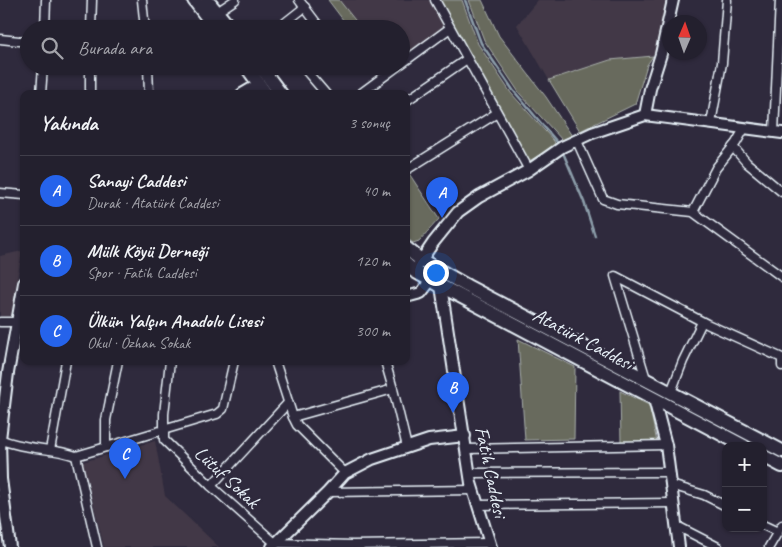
<!DOCTYPE html>
<html lang="tr">
<head>
<meta charset="utf-8">
<style>
	body { margin:0; font-family:Caveat,sans-serif; background:#2b2836; color:#f1f3f6 }
	.controls { position:absolute; right:15px; bottom:15px; display:grid; overflow:hidden; border-radius:10px; box-shadow:0 1px 4px #0004 }
	.controls button { width:45px; height:45px; display:grid; place-items:center; padding:0; border:0; border-bottom:1px solid #403e4a; background:#23202e; color:#f1f3f6; font:25px sans-serif }
	.compass { position:absolute; left:662px; top:15px; width:45px; height:45px; border-radius:50%; background:#23202e; box-shadow:0 1px 4px #0004; rotate:2deg }
	.you { position:absolute; left:435px; top:272px; width:18px; height:18px; margin:-12px; border:4px solid #fff; border-radius:50%; background:#1a73e8; box-shadow:0 0 0 8px #1a73e833 }
	.badge { display:grid; place-items:center; width:32px; height:32px; border-radius:50%; background:#2563eb; color:#fff; font-size:16px; font-weight:700 }
	.pin { position:absolute; translate:-50% -41px; filter:drop-shadow(0 1px 2px #0008) }
	.pin::after { content:''; position:absolute; top:26px; width:18px; height:15px; background:inherit; clip-path:polygon(0 0,100% 0,50% 100%) }
	.list { margin:0; padding:0; list-style:none }
	h2 { display:flex; justify-content:space-between; align-items:center; height:65px; margin:0; padding:0 20px; font-size:21px }
	h2 small { font-size:16px; font-weight:400; color:#a3a3aa }
	.list li { display:grid; grid-template-columns:32px 1fr auto; gap:15px; align-items:center; box-sizing:border-box; height:70px; padding:0 20px; border-top:1px solid #403e4a }
	.list b { display:block; font-size:19px; white-space:nowrap }
	.list p { margin:0; font-size:16px; white-space:nowrap; color:#a3a3aa }
	.list em { font-size:16px; font-style:normal; color:#a3a3aa }
	.icon { flex:none; width:28px; height:28px; fill:none; stroke:currentColor; stroke-width:2; stroke-linecap:round; stroke-linejoin:round }
	.map { position:relative; flex:none; width:782px; height:547px; overflow:hidden }
	.search { position:absolute; background:#23202e; box-shadow:0 1px 4px #0004; left:20px; top:20px; width:390px; height:55px; display:flex; align-items:center; gap:12px; box-sizing:border-box; padding:0 18px; border-radius:28px; color:#a3a3aa; font-size:19px }
	.panel { position:absolute; background:#23202e; box-shadow:0 1px 4px #0004; left:20px; top:90px; width:390px; height:275px; border-radius:10px }
	.map>svg:first-child { display:block }
	.built { fill:#423947 }
	.green { fill:#686b5d; stroke:#a8aeaa }
	.lines { fill:none; stroke-linecap:round; stroke-linejoin:round }
	.stream { stroke:#8d9fab; stroke-width:2.5 }
	.minor-casing { stroke:#e8f1f8; stroke-width:11 }
	.tertiary-casing { stroke:#e8f1f8; stroke-width:14 }
	.primary-casing { stroke:#e8f1f8; stroke-width:16 }
	.minor { stroke:#2f2a3d; stroke-width:8 }
	.tertiary { stroke:#2f2a3d; stroke-width:10 }
	.primary { stroke:#2f2a3d; stroke-width:12 }
	.labels { text-anchor:middle; dominant-baseline:central; stroke-width:4.5; stroke-linejoin:round; paint-order:stroke }
	.street-label { font-size:20px; fill:#e8f1f8; stroke:#2f2a3d }
</style>
</head>
<body>
<div class="map">
<svg width="782" height="547" viewBox="0 0 782 547">
	<rect width="100%" height="100%" fill="#2f2a3d"/>
	<filter id="ink" filterUnits="userSpaceOnUse"><feTurbulence type="fractalNoise" baseFrequency=".02" numOctaves="2"/><feDisplacementMap in="SourceGraphic" scale="10" xChannelSelector="R" yChannelSelector="G"/><feConvolveMatrix kernelMatrix="1 2 1 2 8 2 1 2 1" color-interpolation-filters="sRGB"/></filter>
	<g filter="url(#ink)">
		<g class="built">
			<polygon points="339,0 429,0 446,30 401,59 401,29 362,29"/>
			<polygon points="538,0 671,0 657,55 610,60 549,80 517,25"/>
			<polygon points="22,251 11,316 0,316 0,256"/>
			<polygon points="155,441 165,496 219,547 104,547 83,462"/>
		</g>
		<g class="green">
			<polygon points="328,0 339,0 362,29 350,29"/>
			<polygon points="440,0 462,0 478,44 511,93 554,141 556,146 529,161"/>
			<polygon points="469,0 482,0 499,36 546,97 572,136 563,141 520,94 484,40"/>
			<polygon points="653,56 647,65 635,104 580,131 549,80 610,60"/>
			<polygon points="410,175 439,219 419,241 413,243 406,237 406,178"/>
			<polygon points="518,339 575,367 574,439 525,440"/>
			<polygon points="620,391 649,405 657,442 621,442"/>
		</g>
		<g class="lines">
			<g class="stream">
				<polyline points="465,0 481,43 513,90 557,142"/>
				<polyline points="564,155 584,202 595,236"/>
			</g>
			<g class="minor-casing">
				<g id="minor">
					<polyline points="142,0 145,29"/>
					<polyline points="299,0 321,29"/>
					<polyline points="435,0 529,170"/>
					<polyline points="217,12 235,0"/>
					<polyline points="45,29 46,0"/>
					<polyline points="91,29 92,0"/>
					<polyline points="277,29 305,7"/>
					<polyline points="0,39 29,42"/>
					<polyline points="401,64 450,28"/>
					<polyline points="148,66 149,94"/>
					<polyline points="302,66 326,94"/>
					<polyline points="41,94 43,66"/>
					<polyline points="90,94 90,66"/>
					<polyline points="360,94 398,66"/>
					<polyline points="406,101 467,59"/>
					<polyline points="711,123 722,63 727,0"/>
					<polyline points="774,132 780,0"/>
					<polyline points="578,139 577,141 603,199 617,204 693,212 782,277"/>
					<polyline points="733,147 747,163 782,192"/>
					<polyline points="406,170 497,113"/>
					<polyline points="0,193 24,195"/>
					<polyline points="693,212 716,168 736,143 744,129"/>
					<polyline points="0,322 16,322"/>
					<polyline points="170,361 164,414 164,440 211,486 275,543 353,545 489,543"/>
					<polyline points="275,361 293,417 297,425 345,473"/>
					<polyline points="646,379 615,276 707,324 782,358 782,366"/>
					<polyline points="393,389 407,447"/>
					<polyline points="671,392 683,361 702,322"/>
					<polyline points="293,417 393,389 385,361"/>
					<path d="M0 439C24 450 51 447 76 456L217 414 223 409 234 361"/>
					<polyline points="106,447 106,420 118,361"/>
					<polyline points="466,449 666,445"/>
					<polyline points="50,450 66,361"/>
					<polyline points="76,456 97,547"/>
					<polyline points="470,473 669,472"/>
					<polyline points="671,485 704,495 726,506"/>
					<polyline points="211,486 288,403"/>
					<polyline points="328,492 473,490"/>
					<polyline points="478,505 674,503"/>
					<polyline points="763,525 778,532"/>
					<polyline points="677,526 718,547"/>
					<polyline points="769,547 782,525"/>
				</g>
			</g>
			<g class="tertiary-casing">
				<g id="tertiary">
					<polyline points="242,94 259,84"/>
					<polyline points="645,115 650,89 661,54 673,0"/>
					<polyline points="414,271 433,243 458,212 479,197 529,170 562,147 592,133 645,115 782,133"/>
					<polyline points="441,286 471,483 491,547"/>
					<polyline points="406,297 421,293 431,280"/>
					<polyline points="654,399 666,445 679,547"/>
					<polyline points="10,547 1,479 0,439 8,373 24,283"/>
					<polyline points="272,547 328,492 345,473 372,459 429,440 465,436"/>
				</g>
			</g>
			<g class="primary-casing">
				<g id="primary">
					<polyline points="194,0 216,29"/>
					<polyline points="207,0 231,29"/>
					<polyline points="246,66 266,94"/>
					<polyline points="260,66 281,94"/>
					<polyline points="406,248 421,260 467,286 782,451"/>
					<polyline points="406,264 414,271 441,286 744,446"/>
					<polyline points="763,456 782,466"/>
				</g>
			</g>
			<use href="#minor" class="minor"/>
			<use href="#tertiary" class="tertiary"/>
			<use href="#primary" class="primary"/>
		</g>
	</g>
	<g class="labels">
		<g class="street-label">
			<text transform="translate(583 339) rotate(28)">Atatürk Caddesi</text>
			<text transform="translate(491 472) rotate(78)">Fatih Caddesi</text>
			<text transform="translate(227 477) rotate(43)">Lütuf Sokak</text>
		</g>
	</g>
</svg>
<div class="controls">
<button>+</button>
<button>−</button>
</div>
<svg class="compass" viewBox="-18 -18 36 36"><path d="M0-13l5 13h-10z" fill="#e53935"/><path d="M0 13l5-13h-10z" fill="#a3a3aa"/></svg>
<div class="you"></div>
<div class="pin badge" style="left:442px;top:218px">A</div>
<div class="pin badge" style="left:453px;top:413px">B</div>
<div class="pin badge" style="left:125px;top:479px">C</div>
<div class="search"><svg class="icon" aria-label="search" viewBox="0 0 24 24"><circle cx="10" cy="10" r="6"/><path d="M15 15l6 6"/></svg>Burada ara</div>
<section class="panel">
<h2>Yakında<small>3 sonuç</small></h2>
<ul class="list">
<li><span class="badge">A</span><div><b>Sanayi Caddesi</b><p>Durak · Atatürk Caddesi</p></div><em>40 m</em></li>
<li><span class="badge">B</span><div><b>Mülk Köyü Derneği</b><p>Spor · Fatih Caddesi</p></div><em>120 m</em></li>
<li><span class="badge">C</span><div><b>Ülkün Yalçın Anadolu Lisesi</b><p>Okul · Özhan Sokak</p></div><em>300 m</em></li>
</ul>
</section>
</div>
</body>
</html>
